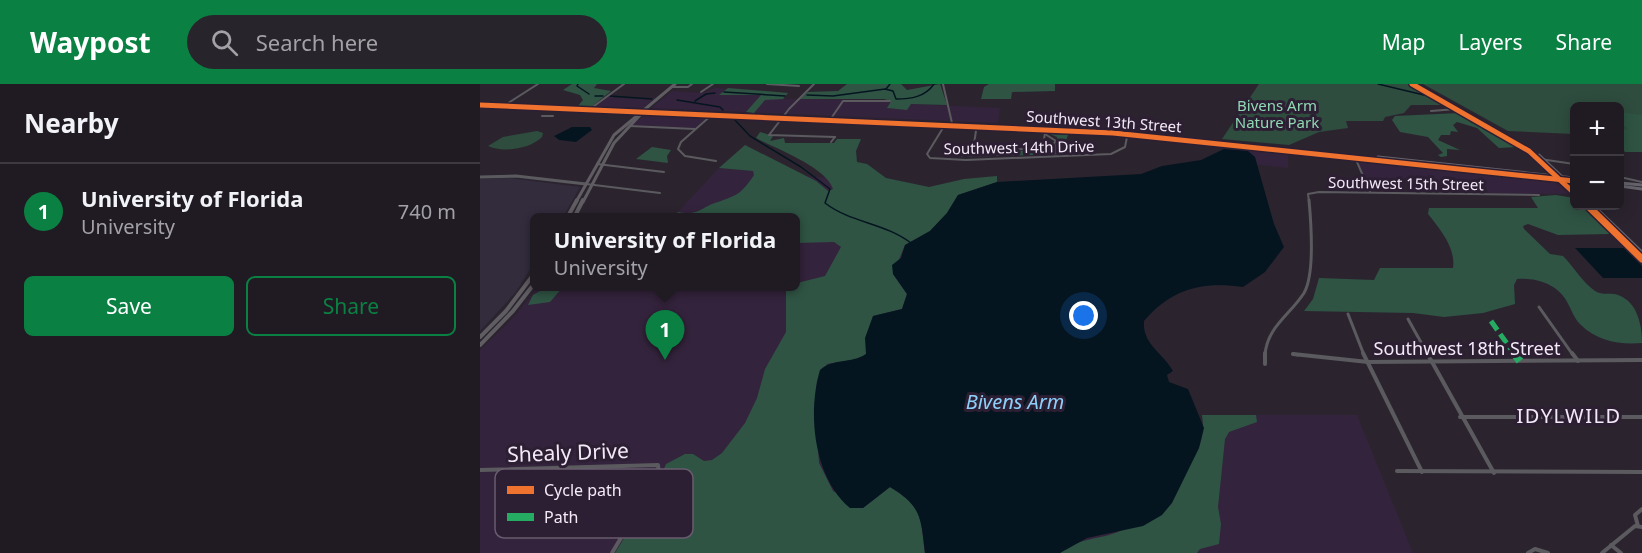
<!DOCTYPE html>
<html lang="en">
<head>
<meta charset="utf-8">
<style>
	body { margin:0; font-family:"Noto Sans",sans-serif; background:#28242b; color:#f1f3f6 }
	.controls { position:absolute; right:18px; top:18px; display:grid; overflow:hidden; border-radius:9px; box-shadow:0 3px 15px #0003 }
	.controls button { width:54px; height:54px; display:grid; place-items:center; padding:0; border:0; border-bottom:2px solid #3d3941; background:#201b23; color:#f1f3f6; font:30px sans-serif }
	.you { position:absolute; left:604px; top:232px; width:21px; height:21px; margin:-15px; border:4px solid #fff; border-radius:50%; background:#1a73e8; box-shadow:0 0 0 9px #1a73e833 }
	.badge { display:grid; place-items:center; width:39px; height:39px; border-radius:50%; background:#0b8043; color:#fff; font-size:20px; font-weight:700 }
	.pin { position:absolute; translate:-50% -50px; filter:drop-shadow(0 2px 3px #0008) }
	.pin::after { content:''; position:absolute; top:32px; width:21px; height:18px; background:inherit; clip-path:polygon(0 0,100% 0,50% 100%) }
	.popup { position:absolute; left:50px; top:129px; width:270px; height:78px; box-sizing:border-box; display:grid; place-content:center; border-radius:9px; background:#201b23; filter:drop-shadow(0 2px 4px #0005); font-size:20px; white-space:nowrap; color:#a2a1a6 }
	.popup b { font-size:22px; color:#f1f3f6 }
	.popup::after { content:''; position:absolute; left:50%; top:100%; margin-left:-12px; border:12px solid transparent; border-top-color:#201b23 }
	.list { margin:0; padding:0; list-style:none }
	h2 { display:flex; justify-content:space-between; align-items:center; height:78px; margin:0; padding:0 24px; font-size:26px }
	h2 small { font-size:20px; font-weight:400; color:#a2a1a6 }
	.list li { display:grid; grid-template-columns:39px 1fr auto; gap:18px; align-items:center; box-sizing:border-box; height:96px; padding:0 24px; border-top:2px solid #3d3941 }
	.list b { display:block; font-size:22px; white-space:nowrap }
	.list p { margin:0; font-size:20px; white-space:nowrap; color:#a2a1a6 }
	.list em { font-size:20px; font-style:normal; color:#a2a1a6 }
	.actions { display:flex; gap:12px; padding:18px 24px }
	.actions a { flex:1; padding:14px 0; border:2px solid #0b8043; border-radius:9px; text-align:center; font-size:21px; color:#0b8043 }
	.actions .main { background:#0b8043; color:#fff }
	.icon { flex:none; width:33px; height:33px; fill:none; stroke:currentColor; stroke-width:2; stroke-linecap:round; stroke-linejoin:round }
	.map { position:relative; flex:none; width:1162px; height:469px; overflow:hidden }
	header { display:flex; align-items:center; gap:36px; box-sizing:border-box; height:84px; padding:0 30px; background:#0b8043; color:#fff }
	header strong { font-size:28px }
	nav { display:flex; gap:33px; margin-inline-start:auto; font-size:21px }
	.search { width:420px; height:54px; background:#28242b; display:flex; align-items:center; gap:15px; box-sizing:border-box; padding:0 21px; border-radius:33px; color:#a2a1a6; font-size:22px }
	main { display:flex }
	aside { flex:1; background:#201b23 }
	.map>svg:first-child { display:block }
	.built { fill:#34233c }
	.medical { fill:#322c3d }
	.green { fill:#2e4d3f }
	.forest { fill:#2f5444 }
	.water { fill:#051520 }
	.lines { fill:none; stroke-linecap:round; stroke-linejoin:round }
	.stream { stroke:#051520; stroke-width:1.5 }
	.minor-far2 { stroke:#5b5a5f; stroke-width:2 }
	.minor-far1 { stroke:#5b5a5f; stroke-width:3 }
	.minor { stroke:#5b5a5f; stroke-width:4 }
	.tertiary { stroke:#5b5a5f; stroke-width:3 }
	.secondary-far1 { stroke:#5f5c62; stroke-width:3 }
	.secondary { stroke:#5f5c62; stroke-width:4 }
	.primary { stroke:#66646b; stroke-width:3 }
	.trunk-far1 { stroke:#65626a; stroke-width:3 }
	.trunk { stroke:#65626a; stroke-width:4.5 }
	.quiet-far1 { stroke:#26ab63; stroke-width:5; stroke-dasharray:11 5; stroke-linecap:butt }
	.quiet { stroke:#26ab63; stroke-width:8; stroke-dasharray:14 8; stroke-linecap:butt }
	.cycleway-far1-casing { stroke:#2d1f33; stroke-width:8 }
	.cycleway-casing { stroke:#2d1f33; stroke-width:10 }
	.cycleway-far1 { stroke:#ef722f; stroke-width:5 }
	.cycleway { stroke:#ef722f; stroke-width:7 }
	.labels { text-anchor:middle; dominant-baseline:central; stroke-width:6; stroke-linejoin:round; paint-order:stroke }
	.far-park-label { font-size:15px; fill:#8fd9b3; stroke:#2d1f33 }
	.far-street-label { font-size:15px; fill:#f3eaf8; stroke:#2d1f33 }
	.street-label { font-size:18px; fill:#f3eaf8; stroke:#2d1f33 }
	.water-label { font-size:20px; font-style:italic; fill:#8cd0fa; stroke:#2d1f33 }
	.neighbourhood-label { font-size:20px; letter-spacing:1.5px; fill:#f3eaf8; stroke:#2d1f33 }
	.near-street-label { font-size:21px; fill:#f3eaf8; stroke:#2d1f33 }
	.key { fill:#2d1f33; stroke:#685c6e; stroke-width:1.5 }
	.key-label { font-size:16px; fill:#f3eaf8 }
</style>
</head>
<body>
<header>
<strong>Waypost</strong>
<div class="search"><svg class="icon" aria-label="search" viewBox="0 0 24 24"><circle cx="10" cy="10" r="6"/><path d="M15 15l6 6"/></svg>Search here</div>
<nav><a>Map</a><a>Layers</a><a>Share</a></nav>
</header>
<main>
<aside>
<h2>Nearby<small></small></h2>
<ul class="list">
<li><span class="badge">1</span><div><b>University of Florida</b><p>University</p></div><em>740 m</em></li>
</ul>
<div class="actions"><a class="main">Save</a><a>Share</a></div>
</aside>
<div class="map">
<svg width="1162" height="469" viewBox="0 0 1162 469">
	<rect width="100%" height="100%" fill="#2b242f"/>
	<g class="built">
		<polygon points="235,4 308,9 304,15 410,16 408,24 426,25 431,20 520,24 518,39 171,24 192,7 223,9"/>
		<polygon points="132,10 134,14 167,15 176,13 163,24 115,23"/>
		<polygon points="164,31 226,34 215,44 153,41"/>
		<polygon points="767,65 808,70 808,84 772,80"/>
		<polygon points="878,77 1076,98 1083,101 1093,110 1009,109 1004,102 938,101 927,100 925,94 884,95"/>
		<polygon points="239,84 449,103 445,469 0,469 0,266 34,233 58,203 316,202 316,134 193,133"/>
		<polygon points="722,331 877,331 933,469 580,469 724,344"/>
	</g>
	<polygon class="medical" points="29,94 100,103 83,133 54,134 54,179 35,209 0,247 0,95"/>
	<g class="green">
		<polygon points="779,0 928,0 965,21 931,21 924,29 905,33 903,37 866,37 868,44 839,48 809,61 742,55"/>
		<polygon points="943,0 1162,0 1162,50 1140,50 1140,22 1094,22 1094,50 1028,47"/>
		<path d="M57 47 63 49 62 53C50 65 23 69 8 62L23 53Z"/>
	</g>
	<g class="forest">
		<polygon points="92,0 117,0 114,4 131,7 111,23 98,22 103,16 100,11 83,6"/>
		<polygon points="367,0 421,0 427,6 460,0 467,21 431,20 427,26 407,24 411,17 404,15 320,15 328,8 358,7"/>
		<polygon points="509,0 575,0 575,7 532,8 531,15 501,15 504,3"/>
		<polygon points="248,4 308,9 303,15 285,16 274,29 266,28 281,11 239,11"/>
		<polygon points="1140,28 1162,31 1162,68 1145,68 1140,62 1140,46 1148,45 1140,38"/>
		<polygon points="980,29 1037,63 1019,64 997,44 977,38 973,41 978,48 971,47 970,51 961,51 958,56 980,66 967,65 967,72 961,73 958,71 963,69 948,53 920,48 912,36 915,32"/>
		<path d="M280 48 293 52 290 57 304 54 305 59H354L357 55H381L376 67 377 78 387 80 406 94 449 103 484 95 517 92V98L478 111 467 129 450 147 425 161 413 190 427 210 422 225 393 232 386 270 379 275 347 280 337 297 335 321 339 379 353 407 383 424 410 403C444 424 440 433 445 469H135L179 397 186 380 205 370H213L224 377 232 376 242 369 265 339 277 314 285 285 306 248V207L321 198 345 192 361 163 354 158 316 159V134L193 133 198 128C221 132 220 123 238 118 258 111 262 109 274 91L273 87 239 84 265 61 336 97 348 107 353 105C346 83 296 65 276 54Z"/>
		<polygon points="570,50 588,51 584,62 587,64 586,70 481,73 488,62 531,67 568,67 578,58 577,53"/>
		<polygon points="172,63 191,66 187,72 188,79 156,75"/>
		<path d="M1076 111 1094 114V122H1102L1130 150 1078 151 1048 140 1043 142 1044 145 1070 170 1083 172C1093 182 1103 199 1115 207 1123 212 1130 208 1138 211 1158 218 1162 242 1162 259 1140 261 1117 257 1101 241 1094 235 1091 224 1086 216 1077 200 1055 193 1037 195L1034 201 1035 220 1003 229 964 233 933 229 824 227 833 215 839 194 894 196 900 184H973C976 164 960 145 948 130L949 124H1058L1051 113Z"/>
		<polygon points="67,203 83,203 70,218 48,221 53,211"/>
		<path d="M722 331H776L777 338 749 348 745 355 738 423 741 440 739 460 720 465 717 469H580C601 452 618 457 640 447 649 444 658 432 665 426 692 400 729 374 722 331Z"/>
	</g>
	<g class="water">
		<polygon points="92,43 110,43 112,46 96,58 79,56 74,52"/>
		<path d="M744 65 768 67 775 73 794 140 804 163 785 188 763 203C722 197 691 205 664 237 662 260 683 269 693 287L687 291 689 298 708 305 724 344 719 364 692 419 682 431 663 442 607 454 580 469H445C441 435 442 422 410 403L383 424H370C334 394 327 330 340 286 353 274 371 280 386 270L385 254 393 232 422 225 427 210 413 190 412 181 421 174 425 161 450 147 467 129 478 111 517 98 661 90 682 82 721 76Z"/>
		<polygon points="1095,164 1144,164 1162,182 1162,194 1123,194"/>
	</g>
	<g class="lines">
		<g class="stream">
			<polyline points="98,0 97,2 109,10"/>
			<polyline points="898,0 944,11"/>
			<polyline points="406,5 410,0"/>
			<polyline points="244,8 305,12"/>
			<path d="M327 11 353 12 405 5 413 7 416 15C431 15 445 13 454 0"/>
			<polyline points="115,12 123,12"/>
			<polyline points="130,12 172,15"/>
			<polyline points="197,16 240,23 243,26"/>
			<polyline points="215,17 226,10 235,9"/>
			<path d="M254 35 270 52 321 83 350 105 345 119C371 139 405 139 431 159"/>
		</g>
		<g class="minor-far2">
			<polyline points="287,0 319,2"/>
			<polyline points="334,0 309,25 289,51 355,53"/>
			<polyline points="463,0 472,39"/>
			<polyline points="192,3 208,3 212,0"/>
			<polyline points="221,8 233,0"/>
			<polyline points="25,21 58,0"/>
			<polyline points="110,25 144,0"/>
			<polyline points="951,27 976,25"/>
			<polyline points="234,29 201,58 198,65 205,72 236,77"/>
			<polyline points="62,32 73,32"/>
			<polyline points="352,33 363,17 410,17"/>
			<polyline points="466,39 447,70 450,74 486,76 631,70 645,63 648,48"/>
			<polyline points="497,40 494,60 498,64 568,66 576,57 565,50"/>
			<polyline points="150,42 215,45"/>
			<polyline points="351,58 355,53"/>
			<polyline points="562,67 566,43"/>
			<polyline points="874,71 890,108"/>
			<polyline points="1060,75 1094,80"/>
			<polyline points="117,80 184,88"/>
			<polyline points="1140,93 1162,98"/>
			<polyline points="106,100 180,109"/>
			<polyline points="829,118 828,110 839,108 1059,111"/>
		</g>
		<g class="minor-far1">
			<polyline points="1059,223 1093,271"/>
			<polyline points="868,230 884,271"/>
			<polyline points="928,235 948,271"/>
			<polyline points="813,270 818,271"/>
			<path d="M785 271C787 243 810 231 824 209 835 190 831 138 829 116"/>
		</g>
		<g class="minor">
			<polyline points="883,269 942,388"/>
			<polyline points="947,269 1014,389"/>
			<polyline points="1092,269 1098,277"/>
			<polyline points="813,270 888,278 1162,276"/>
			<polyline points="785,280 785,269"/>
			<polyline points="980,333 1162,333"/>
			<polyline points="0,386 178,381 179,390 132,469"/>
			<polyline points="917,387 1162,388"/>
			<polyline points="1158,442 1155,431 1162,425"/>
			<polyline points="1131,461 1141,469"/>
			<polyline points="1048,469 1055,465 1068,469"/>
			<polyline points="1122,469 1155,442 1162,443"/>
		</g>
		<polyline class="tertiary" points="0,93 36,92 106,100"/>
		<g class="secondary-far1">
			<polyline points="96,118 134,51 195,0"/>
			<polyline points="103,118 134,59 163,28"/>
		</g>
		<g class="secondary">
			<polyline points="87,134 97,116"/>
			<polyline points="94,134 103,116"/>
			<polyline points="0,253 26,227 54,190"/>
			<polyline points="0,261 33,227 54,200"/>
		</g>
		<g class="primary">
			<polyline points="0,21 633,49 1094,97"/>
			<polyline points="898,73 1094,94"/>
			<polyline points="1140,99 1162,101"/>
			<polyline points="1140,102 1162,105"/>
		</g>
		<g class="trunk-far1">
			<polyline points="932,0 1049,67 1094,109"/>
			<polyline points="1059,71 1094,104"/>
		</g>
		<g class="trunk">
			<polyline points="1108,122 1162,175"/>
			<polyline points="1113,122 1162,169"/>
		</g>
		<polyline class="quiet-far1" points="1011,237 1035,271"/>
		<polyline class="quiet" points="1034,269 1040,277"/>
		<g class="cycleway-far1-casing">
			<g id="cycleway-far1">
				<polyline points="932,0 1049,67 1094,109"/>
				<polyline points="0,21 633,49 1094,97"/>
			</g>
		</g>
		<g class="cycleway-casing">
			<polyline id="cycleway" points="1108,122 1162,175"/>
		</g>
		<use href="#cycleway-far1" class="cycleway-far1"/>
		<use href="#cycleway" class="cycleway"/>
	</g>
	<g class="labels">
		<g class="far-park-label">
			<text x="797" y="21">Bivens Arm<tspan x="797" dy="17">Nature Park</tspan></text>
		</g>
		<g class="far-street-label">
			<text transform="translate(624 37) rotate(4)">Southwest 13th Street</text>
			<text transform="translate(539 63) rotate(-1)">Southwest 14th Drive</text>
			<text transform="translate(926 99) rotate(1)">Southwest 15th Street</text>
		</g>
		<g class="street-label">
			<text x="987" y="264">Southwest 18th Street</text>
		</g>
		<g class="water-label">
			<text x="535" y="317">Bivens Arm</text>
		</g>
		<g class="neighbourhood-label">
			<text x="1089" y="331">IDYLWILD</text>
		</g>
		<g class="near-street-label">
			<text transform="translate(88 368) rotate(-2)">Shealy Drive</text>
		</g>
	</g>
	<rect x="15" y="385" width="198" height="69" rx="9" class="key"/>
	<rect x="27" y="402" width="27" height="8" fill="#ef722f"/>
	<rect x="27" y="429" width="27" height="8" fill="#26ab63"/>
	<g class="key-label">
		<text x="64" y="412">Cycle path</text>
		<text x="64" y="439">Path</text>
	</g>
</svg>
<div class="controls">
<button>+</button>
<button>−</button>
</div>
<div class="you"></div>
<div class="pin badge" style="left:185px;top:276px">1</div>
<div class="popup"><b>University of Florida</b>University</div>
</div>
</main>
</body>
</html>
